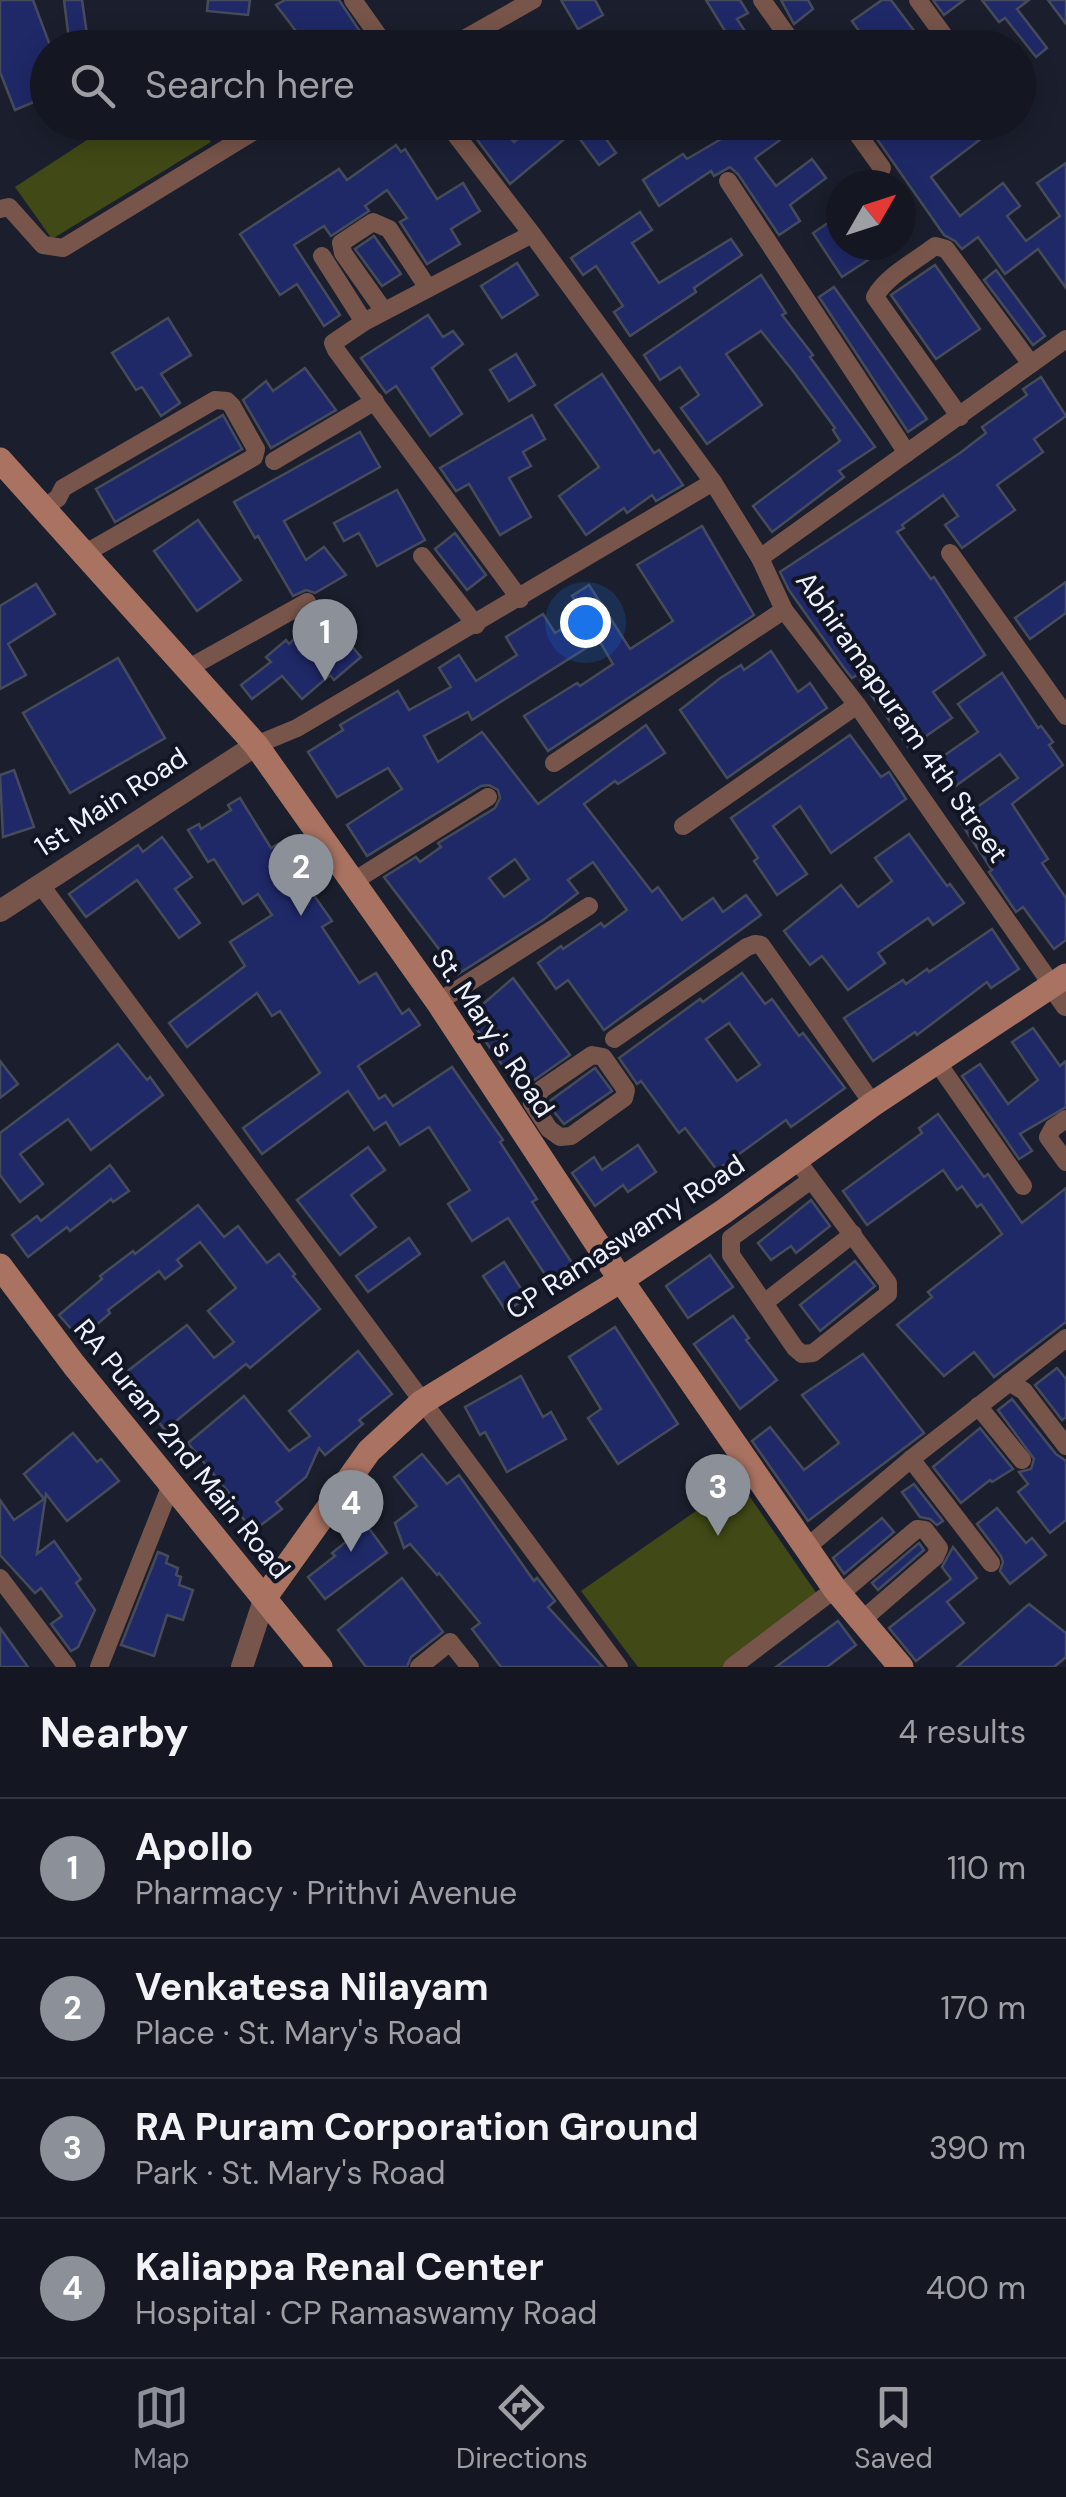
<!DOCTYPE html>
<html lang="en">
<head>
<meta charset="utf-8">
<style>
	body { margin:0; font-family:"DM Sans",sans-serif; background:#1d202a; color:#f1f3f6 }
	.compass { position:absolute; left:826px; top:170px; width:90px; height:90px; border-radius:50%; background:#141722; box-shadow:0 5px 25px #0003; rotate:51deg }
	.you { position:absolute; left:585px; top:622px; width:35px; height:35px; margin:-25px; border:8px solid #fff; border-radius:50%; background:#1a73e8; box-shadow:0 0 0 15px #1a73e833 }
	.badge { display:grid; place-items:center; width:65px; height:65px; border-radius:50%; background:#8c9099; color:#fff; font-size:32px; font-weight:700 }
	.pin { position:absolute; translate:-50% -82px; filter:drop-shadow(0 2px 5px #0008) }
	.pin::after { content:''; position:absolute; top:52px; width:35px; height:30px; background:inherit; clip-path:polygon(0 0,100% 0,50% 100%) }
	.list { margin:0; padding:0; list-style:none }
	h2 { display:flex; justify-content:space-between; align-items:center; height:130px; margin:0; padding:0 40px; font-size:42px }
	h2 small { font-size:32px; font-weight:400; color:#9d9fa5 }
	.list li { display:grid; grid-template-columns:65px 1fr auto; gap:30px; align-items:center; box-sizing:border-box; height:140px; padding:0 40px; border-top:2px solid #333640 }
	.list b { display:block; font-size:38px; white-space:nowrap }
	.list p { margin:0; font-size:32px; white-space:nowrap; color:#9d9fa5 }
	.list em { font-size:32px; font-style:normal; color:#9d9fa5 }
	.icon { flex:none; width:55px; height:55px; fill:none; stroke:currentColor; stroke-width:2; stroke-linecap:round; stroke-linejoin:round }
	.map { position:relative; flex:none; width:1066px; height:1667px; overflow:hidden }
	.search { position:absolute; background:#141722; box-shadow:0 5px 25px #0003; left:30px; right:30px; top:30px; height:110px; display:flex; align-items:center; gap:25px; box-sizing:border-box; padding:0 35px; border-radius:55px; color:#9d9fa5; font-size:38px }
	.sheet { height:690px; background:#141722 }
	nav { display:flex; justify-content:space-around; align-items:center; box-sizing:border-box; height:140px; border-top:2px solid #333640; background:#141722; font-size:28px; color:#9d9fa5 }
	nav a { display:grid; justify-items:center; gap:5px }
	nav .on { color:#8c9099 }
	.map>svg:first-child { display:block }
	.green { fill:#414916 }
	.building { fill:#1f2968; stroke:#464b5b; stroke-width:2.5; fill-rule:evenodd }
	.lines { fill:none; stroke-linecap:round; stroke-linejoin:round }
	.minor { stroke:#78554a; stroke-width:18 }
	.tertiary { stroke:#78554a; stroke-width:22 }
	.secondary { stroke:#aa7361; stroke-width:25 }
	.labels { text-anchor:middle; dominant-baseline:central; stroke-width:8; stroke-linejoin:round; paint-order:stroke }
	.street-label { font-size:28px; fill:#eff2fc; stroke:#121624 }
</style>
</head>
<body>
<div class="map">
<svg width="1066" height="1667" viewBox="0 0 1066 1667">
	<rect width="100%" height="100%" fill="#1b1f2d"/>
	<g class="green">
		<polygon points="113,123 197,123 211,142 52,239 15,187"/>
		<polygon points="739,1481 817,1594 724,1667 638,1667 581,1591"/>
	</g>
	<g class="building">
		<polygon points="0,0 33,0 51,48 48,48 48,75 34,80 41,99 15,110 0,72"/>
		<polygon points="64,0 82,0 89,48 70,48"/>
		<polygon points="208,0 250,0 248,15 207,11"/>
		<polygon points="285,0 339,0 371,48 309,48 276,5"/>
		<polygon points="561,0 595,0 603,15 578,29"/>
		<polygon points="706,0 740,0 748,13 737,19 756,48 717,48 730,39"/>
		<polygon points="781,0 808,0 813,9 794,24"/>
		<polygon points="882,0 891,0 927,48 871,48 852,21"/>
		<polygon points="933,0 964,0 944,15"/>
		<polygon points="982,0 1029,0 1017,9 1047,48 1036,57 1005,18 999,22"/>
		<polygon points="1048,0 1066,0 1066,24"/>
		<polygon points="464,122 496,122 514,142 537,122 594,122 616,153 599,165 574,131 510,184"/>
		<polygon points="766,122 805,122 755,158 776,186 812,159 826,178 790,205 800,221 779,235 738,174 730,167 714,176 711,171 659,206 643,180 683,154 687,159 747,124 752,132"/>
		<polygon points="865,122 1003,122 931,177 960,216 1003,183 1020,206 1007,216 1026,241 1060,216 1037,183 1066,163 1066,288 1038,249 1005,274 978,237 962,249 955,241 944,235"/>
		<polygon points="396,145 401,152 405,149 437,199 463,183 480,211 451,229 460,244 427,264 400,222 407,218 387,190 365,206 369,211 331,236 324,226 294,245 340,315 324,326 297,284 280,295 240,234 339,169 347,180"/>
		<polygon points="640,212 652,230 632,243 659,283 731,239 742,255 694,288 696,292 630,336 614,312 623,306 596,266 583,275 571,258"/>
		<polygon points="841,214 841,245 891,245 842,277 813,233"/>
		<polygon points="374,236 401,274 382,286 355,249"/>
		<polygon points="517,263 538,295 502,318 481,286"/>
		<polygon points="935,265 980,329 936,359 891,295"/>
		<polygon points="996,270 1045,336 1033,345 984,280"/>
		<polygon points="761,275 786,313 782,315 813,355 810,357 875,447 839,471 844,477 772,532 753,506 840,441 833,430 835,428 793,371 761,331 726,354 762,405 707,444 681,408 699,395 680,367 660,380 644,355"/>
		<polygon points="834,287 927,419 908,432 819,297"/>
		<polygon points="428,315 443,337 453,331 463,344 432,368 462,414 430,436 396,386 386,393 361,358"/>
		<polygon points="168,318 191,355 161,374 180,403 161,416 142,387 136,390 112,353"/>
		<polygon points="516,354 535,385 509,401 490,370"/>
		<polygon points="305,368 336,410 271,448 243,400 266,381 273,391"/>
		<polygon points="602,374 654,453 659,450 683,485 656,501 652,495 627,513 624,508 586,535 559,496 599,467 555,405"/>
		<polygon points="1041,377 1066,416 1034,439 1043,452 997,485 1015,510 962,548 945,525 958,516 943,495 902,525 904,528 897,532 931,579 934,577 985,655 933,692 952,718 909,748 857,675 852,678 844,668 789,590 780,572 960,453 986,433 982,427 1027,395 1023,389"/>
		<polygon points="223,415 242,449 115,522 96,489"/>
		<polygon points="532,415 545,439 523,452 531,466 509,478 531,517 500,535 469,484 456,491 440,468"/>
		<polygon points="360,432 380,467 284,521 306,560 324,547 346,575 315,593 306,590 293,596 258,536 255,538 234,502"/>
		<polygon points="397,490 425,540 377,566 359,533 344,541 334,523"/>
		<polygon points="198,520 241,580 197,611 154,551"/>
		<path d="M702 526 754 615 548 751 524 716 577 683 580 686 613 664 599 640 472 720 468 712 424 736 438 762 482 732 538 804 646 725 665 753 618 784 615 781 584 804 652 892 658 887 682 920 713 898 723 912 746 895 761 915 604 1030 568 980 556 989 538 963 561 946 563 949 601 923 604 927 627 910 593 862 568 880 578 893 543 920 458 974 384 877 416 857 420 862 441 847 438 843 495 808 500 798 498 790 489 785 481 786 367 856 347 825 402 789 388 768 337 797 308 752 343 730 340 725 398 691 409 710 451 687 439 668 459 655 476 681 517 655 506 637 543 614 555 633 584 615 572 596 589 585 630 649 673 621 637 565ZM515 859 529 879 504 897 489 878Z"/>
		<polygon points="455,533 486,575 467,590 435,549"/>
		<polygon points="1066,582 1066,613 1030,639 1015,618"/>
		<polygon points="36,584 55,614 8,644 26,675 0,689 0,606"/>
		<polygon points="317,618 338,641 344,637 361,657 334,680 330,675 302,699 282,676 252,699 241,685 271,662 266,657 286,640 289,644"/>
		<polygon points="771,651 798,692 810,683 827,708 727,778 680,710 719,679 741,665 744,670"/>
		<polygon points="118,658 165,738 70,793 23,713"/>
		<polygon points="1002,673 1038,728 1041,726 1053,742 1049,745 1063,765 1012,804 1048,859 1042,863 1066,898 1066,940 1054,949 1023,907 1016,912 989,872 992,870 959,820 1018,778 1000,754 950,790 932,764 978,732 958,704"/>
		<polygon points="850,735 881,777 889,772 906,799 831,853 800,806 773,826 807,874 777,895 754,861 758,858 731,818"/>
		<polygon points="14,770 34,827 3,837 0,775"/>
		<polygon points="240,798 271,848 278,844 332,921 322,927 359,983 376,973 402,1014 409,1009 420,1025 358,1066 379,1099 385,1095 393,1106 452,1067 503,1140 500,1142 537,1199 532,1202 572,1263 548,1279 508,1218 472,1241 448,1204 470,1190 429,1127 400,1145 386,1122 374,1130 348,1091 262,1154 243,1128 320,1073 280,1011 272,1016 257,993 187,1047 169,1023 245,966 230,942 272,915 258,894 243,904 214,859 208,862 188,830 199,824 201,829 231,810 228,805"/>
		<polygon points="909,834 947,886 950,884 964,903 933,925 928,918 878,953 885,963 848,990 822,956 810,965 784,931 841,885 858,907 892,881 875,858"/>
		<polygon points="162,837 192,877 175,889 200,923 179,938 137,880 86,917 69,894 138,845 143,852"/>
		<polygon points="992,929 1019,969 991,988 987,982 917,1035 915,1032 873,1061 844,1018 903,980 906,984 927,969 929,972"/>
		<path d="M742 973 765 1004 772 999 799 1036 803 1033 845 1088 791 1127 786 1120 717 1170 685 1128 679 1133 641 1081 637 1084 619 1058 700 999 703 1002ZM729 1023 760 1065 737 1081 706 1039Z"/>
		<polygon points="513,978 570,1055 520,1090 468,1017"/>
		<polygon points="1033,1028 1060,1066 1066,1061 1066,1107 1020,1134 1032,1151 1019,1159 962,1076 980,1064 1008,1104 1038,1080 1012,1042"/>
		<polygon points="118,1044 147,1080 150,1077 163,1095 91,1150 68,1119 20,1154 43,1184 20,1202 0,1175 0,1133"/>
		<polygon points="0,1061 18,1084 0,1098"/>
		<polygon points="595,1068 612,1091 564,1124 547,1103"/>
		<polygon points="938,1114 984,1177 988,1174 1022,1223 1066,1188 1066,1322 994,1377 974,1352 944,1376 897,1325 932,1297 928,1292 1002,1234 981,1204 977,1207 962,1186 957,1190 943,1170 867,1225 843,1191 922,1133 919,1128"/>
		<polygon points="638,1145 656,1172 628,1192 623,1185 595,1206 572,1173 594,1157 602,1170"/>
		<polygon points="368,1147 385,1170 351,1195 376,1227 340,1255 297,1200"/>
		<polygon points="110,1165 129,1191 113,1202 111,1199 70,1231 67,1227 28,1257 12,1235 37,1216 41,1221"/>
		<polygon points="811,1200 830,1226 796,1253 791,1246 771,1260 758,1243"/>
		<polygon points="198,1205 224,1237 238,1226 267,1263 279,1254 295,1274 293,1276 320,1309 250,1368 246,1364 165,1430 121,1376 187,1325 214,1358 234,1342 208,1311 236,1288 200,1242 177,1260 182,1266 165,1279 159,1271 108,1310 110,1313 80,1339 59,1315 102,1279 100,1276 133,1251 135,1254"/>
		<polygon points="409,1238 420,1254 368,1292 356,1276"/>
		<polygon points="710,1255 733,1287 688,1318 666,1286"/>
		<polygon points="855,1261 875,1286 820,1331 800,1305"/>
		<polygon points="504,1262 527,1298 506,1311 483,1276"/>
		<polygon points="733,1316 749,1338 746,1340 777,1380 740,1409 694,1344"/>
		<polygon points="615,1327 678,1424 618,1464 588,1418 601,1409 569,1357"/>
		<polygon points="358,1351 392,1394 359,1420 363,1424 325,1455 319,1448 306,1477 276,1502 282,1509 253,1531 230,1502 234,1499 188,1443 244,1396 289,1451 310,1436 289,1411"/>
		<polygon points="863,1354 924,1433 808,1521 752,1441 770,1427 804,1470 839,1443 802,1395"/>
		<polygon points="1057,1368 1066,1379 1066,1417 1062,1420 1035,1385"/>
		<polygon points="521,1376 543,1417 551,1412 566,1439 507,1472 485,1432 480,1435 465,1407"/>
		<polygon points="1012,1399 1056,1454 1066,1461 1066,1520 1050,1533 1018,1492 1028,1484 1019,1472 1031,1469 1034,1459 998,1410"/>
		<polygon points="980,1428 1013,1469 992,1482 990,1480 961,1503 933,1467"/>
		<polygon points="73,1433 97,1462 101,1459 119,1481 67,1521 46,1494 37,1554 54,1541 81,1579 76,1583 95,1610 78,1647 71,1651 51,1624 62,1616 41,1588 35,1593 0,1555 0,1500 14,1520 44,1499 24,1474"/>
		<polygon points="422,1454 447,1484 459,1475 534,1581 537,1578 555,1601 548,1607 603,1667 501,1667 472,1629 480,1623 439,1573 437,1575 410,1544 404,1548 395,1523 417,1506 394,1477"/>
		<polygon points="914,1484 943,1521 937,1525 930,1519 920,1517 902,1492"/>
		<polygon points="997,1508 1026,1543 1032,1538 1046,1555 1010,1584 1000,1571 1003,1562 1001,1556 977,1524"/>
		<polygon points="882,1518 894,1532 844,1574 833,1558"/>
		<polygon points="365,1523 387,1553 325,1599 308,1577 335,1556 332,1553 347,1541 344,1538"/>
		<polygon points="919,1543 924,1550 878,1590 872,1583"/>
		<polygon points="953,1547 977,1578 947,1602 964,1623 916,1661 889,1628 951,1579 942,1567"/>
		<polygon points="158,1552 168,1556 166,1563 178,1568 176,1575 181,1577 179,1585 193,1590 183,1620 167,1615 154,1656 121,1645"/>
		<polygon points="402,1578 443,1632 411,1657 407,1667 366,1667 338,1630"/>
		<polygon points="1029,1604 1066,1633 1066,1657 1054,1667 957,1667"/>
		<polygon points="838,1621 856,1645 827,1667 776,1667"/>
		<polygon points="0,1628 28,1667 0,1667"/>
	</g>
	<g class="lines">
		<g class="minor">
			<polyline points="353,0 387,48"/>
			<polyline points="762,0 796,48"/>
			<polyline points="918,0 953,48"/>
			<polyline points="448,48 533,0"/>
			<polyline points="446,122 532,234 713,482 760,558 784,610 857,705 1052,985"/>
			<polyline points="849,122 882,168"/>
			<polyline points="728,181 907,453"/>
			<polyline points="0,209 9,207 43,245 63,248 269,122"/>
			<polyline points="322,256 364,322"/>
			<polyline points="384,311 343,253 341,243 373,222 389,229 428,288"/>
			<path d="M960 417 875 297C885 277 917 260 935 246L946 249 1031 364"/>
			<polyline points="274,461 375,401"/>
			<polyline points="42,509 58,498 63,488 215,400 227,401 232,406 256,449 254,457 84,554"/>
			<polyline points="950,553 1066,716"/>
			<polyline points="422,556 476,625"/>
			<polyline points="760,558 1066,339"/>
			<polyline points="520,599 336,350 333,343 364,322 532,234"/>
			<polyline points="187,669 307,602"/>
			<polyline points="256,745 297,728 713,482"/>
			<polyline points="554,763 784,610"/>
			<polyline points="683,826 857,705"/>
			<polyline points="354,881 488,797"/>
			<polyline points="40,884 619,1667"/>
			<polyline points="438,1002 589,906"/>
			<polyline points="614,1039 747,947 755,944 761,945 873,1104"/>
			<polygon points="592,1055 603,1057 626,1090 624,1098 571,1136 560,1137 549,1129 532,1103 542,1089"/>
			<polyline points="937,1062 1023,1186"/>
			<polyline points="1066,1119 1053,1128 1048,1137 1066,1162"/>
			<polyline points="796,1159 888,1283 888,1294 813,1353 802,1354 795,1348 731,1255 731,1238 811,1180"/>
			<polyline points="764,1303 853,1234"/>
			<polyline points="1009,1382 1024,1391 1066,1446"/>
			<polyline points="978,1406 1022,1460"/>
			<polyline points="911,1459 991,1563"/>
			<polyline points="806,1548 911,1459 1066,1338"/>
			<polyline points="0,1578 67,1667"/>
			<polyline points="839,1595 917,1529 925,1530 939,1548 935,1557 861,1621"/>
			<polyline points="99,1667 171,1485"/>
			<polyline points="419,1667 450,1642 470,1667"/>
			<polyline points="732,1667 835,1589"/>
		</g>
		<g class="tertiary">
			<polyline points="0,911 256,745"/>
			<polyline points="1052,985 1066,1005"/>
			<polyline points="242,1667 265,1597"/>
		</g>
		<g class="secondary">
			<polyline points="0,460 256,745 438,1002 621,1280 835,1589 901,1667"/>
			<polyline points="0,1266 74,1365 320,1667"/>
			<polyline points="265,1597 369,1451 421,1403 621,1280 723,1212 873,1104 1066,976"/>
		</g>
	</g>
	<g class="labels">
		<g class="street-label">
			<text transform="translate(902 717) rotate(55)">Abhiramapuram 4th Street</text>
			<text transform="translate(111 802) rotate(-33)">1st Main Road</text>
			<text transform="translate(493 1033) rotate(56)">St. Mary's Road</text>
			<text transform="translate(625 1237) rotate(-33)">CP Ramaswamy Road</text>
			<text transform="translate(182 1449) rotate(51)">RA Puram 2nd Main Road</text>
		</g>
	</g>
</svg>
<svg class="compass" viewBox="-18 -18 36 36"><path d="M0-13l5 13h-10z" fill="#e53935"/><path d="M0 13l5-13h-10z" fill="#9d9fa5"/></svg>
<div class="you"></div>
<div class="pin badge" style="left:325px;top:681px">1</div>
<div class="pin badge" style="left:301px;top:916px">2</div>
<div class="pin badge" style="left:718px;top:1536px">3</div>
<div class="pin badge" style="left:351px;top:1552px">4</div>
<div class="search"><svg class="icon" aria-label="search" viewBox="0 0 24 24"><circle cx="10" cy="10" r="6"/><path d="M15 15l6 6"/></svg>Search here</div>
</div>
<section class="sheet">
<h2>Nearby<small>4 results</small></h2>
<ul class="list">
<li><span class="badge">1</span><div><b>Apollo</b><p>Pharmacy · Prithvi Avenue</p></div><em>110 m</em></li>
<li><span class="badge">2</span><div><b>Venkatesa Nilayam</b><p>Place · St. Mary's Road</p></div><em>170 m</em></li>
<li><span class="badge">3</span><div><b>RA Puram Corporation Ground</b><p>Park · St. Mary's Road</p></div><em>390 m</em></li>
<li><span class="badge">4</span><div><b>Kaliappa Renal Center</b><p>Hospital · CP Ramaswamy Road</p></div><em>400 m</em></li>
</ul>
</section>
<nav>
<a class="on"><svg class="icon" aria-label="map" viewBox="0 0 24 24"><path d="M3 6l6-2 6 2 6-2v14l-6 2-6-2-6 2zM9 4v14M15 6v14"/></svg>Map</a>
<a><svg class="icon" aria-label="directions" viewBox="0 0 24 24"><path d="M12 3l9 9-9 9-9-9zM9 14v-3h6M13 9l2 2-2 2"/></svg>Directions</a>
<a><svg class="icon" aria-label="saved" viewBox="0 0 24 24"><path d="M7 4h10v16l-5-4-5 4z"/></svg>Saved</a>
</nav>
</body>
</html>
